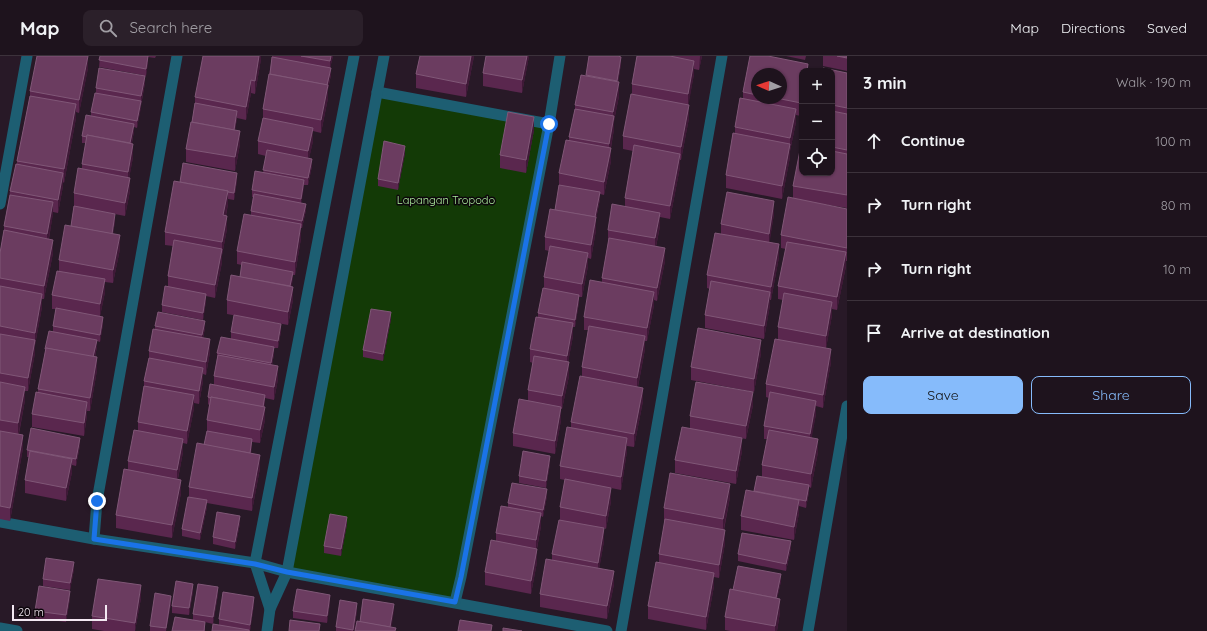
<!DOCTYPE html>
<html lang="en">
<head>
<meta charset="utf-8">
<style>
	body { margin:0; font-family:Quicksand,sans-serif; background:#2b202a; color:#f1f3f6 }
	.controls { position:absolute; right:12px; top:12px; display:grid; overflow:hidden; border-radius:8px; box-shadow:0 1px 3px #0004 }
	.controls button { width:36px; height:36px; display:grid; place-items:center; padding:0; border:0; border-bottom:1px solid #3c323b; background:#1e131d; color:#f1f3f6; font:20px sans-serif }
	.compass { position:absolute; left:751px; top:12px; width:36px; height:36px; border-radius:50%; background:#1e131d; box-shadow:0 1px 3px #0004; rotate:273deg }
	.scale { position:absolute; left:12px; bottom:10px; width:95px; box-sizing:border-box; padding-left:4px; border:2px solid #f3e8f2; border-top:0; font-size:11px; line-height:14px; white-space:nowrap; color:#f3e8f2; -webkit-text-stroke:3px #0d070c; paint-order:stroke }
	.stop { position:absolute; width:12px; height:12px; margin:-9px; border:3px solid #1a73e8; border-radius:50%; background:#fff }
	.stop.end { background:#1a73e8; border-color:#fff; box-shadow:0 1px 4px #0008 }
	.list { margin:0; padding:0; list-style:none }
	h2 { display:flex; justify-content:space-between; align-items:center; height:52px; margin:0; padding:0 16px; font-size:17px }
	h2 small { font-size:13px; font-weight:400; color:#a19ea4 }
	.list li { display:grid; grid-template-columns:26px 1fr auto; gap:12px; align-items:center; box-sizing:border-box; height:64px; padding:0 16px; border-top:1px solid #3c323b }
	.list b { display:block; font-size:15px; white-space:nowrap }
	.list em { font-size:13px; font-style:normal; color:#a19ea4 }
	.actions { display:flex; gap:8px; padding:12px 16px }
	.actions a { flex:1; padding:9px 0; border:1px solid #86bbfb; border-radius:8px; text-align:center; font-size:14px; color:#86bbfb }
	.actions .main { background:#86bbfb; color:#111 }
	.icon { flex:none; width:22px; height:22px; fill:none; stroke:currentColor; stroke-width:2; stroke-linecap:round; stroke-linejoin:round }
	.map { position:relative; flex:none; width:847px; height:575px; overflow:hidden }
	header { display:flex; align-items:center; gap:24px; box-sizing:border-box; height:56px; padding:0 20px; background:#1e131d; border-bottom:1px solid #3c323b }
	header strong { font-size:19px }
	nav { display:flex; gap:22px; margin-inline-start:auto; font-size:14px }
	.search { width:280px; height:36px; background:#2b202a; display:flex; align-items:center; gap:10px; box-sizing:border-box; padding:0 14px; border-radius:8px; color:#a19ea4; font-size:15px }
	main { display:flex }
	aside { flex:1; background:#1e131d }
	.map>svg:first-child { display:block }
	.green { fill:#133a06 }
	.lines { fill:none; stroke-linecap:round; stroke-linejoin:round }
	.minor { stroke:#1d5e72; stroke-width:11 }
	.wall { fill:#5a274e; fill-rule:evenodd }
	.shaded-wall { fill:#3f1937 }
	.building { fill:#6b3c60; stroke:#805777 }
	.route { stroke:#1a73e8; stroke-width:5 }
	.labels { text-anchor:middle; dominant-baseline:central; stroke-width:3; stroke-linejoin:round; paint-order:stroke }
	.park-label { font-size:11px; fill:#abed9b; stroke:#0d070c }
</style>
</head>
<body>
<header>
<strong>Map</strong>
<div class="search"><svg class="icon" aria-label="search" viewBox="0 0 24 24"><circle cx="10" cy="10" r="6"/><path d="M15 15l6 6"/></svg>Search here</div>
<nav><a>Map</a><a>Directions</a><a>Saved</a></nav>
</header>
<main>
<div class="map">
<svg width="847" height="575" viewBox="0 0 847 575">
	<rect width="100%" height="100%" fill="#281927"/>
	<polygon class="green" points="377,36 549,68 455,546 287,516"/>
	<g class="lines">
		<g class="minor">
			<polyline points="377,36 549,68"/>
			<polyline points="0,148 27,0"/>
			<polyline points="0,466 94,483 255,507 287,516 607,575"/>
			<polyline points="94,483 97,445 177,0"/>
			<polyline points="455,546 461,521 549,68 560,0"/>
			<polyline points="270,553 255,507 354,0"/>
			<polyline points="0,572 17,575"/>
			<polyline points="267,575 270,553 287,516 384,0"/>
			<polyline points="621,575 722,0"/>
			<polyline points="808,575 847,350"/>
		</g>
	</g>
	<g class="wall">
		<polygon points="100,0 156,0 155,2 148,1 148,6 146,20 145,20 145,27 137,72 134,71 134,75 132,87 133,101 129,122 130,135 125,160 99,155 115,165 113,178 120,193 113,227 105,226 105,236 100,260 103,268 100,286 97,285 97,291 95,301 97,314 90,355 87,355 87,359 84,380 32,371 32,358 38,337 38,333 45,296 45,293 53,276 53,270 56,253 52,253 52,239 59,215 59,204 71,170 74,150 74,137 82,112 82,108 86,87 82,87 82,80 91,60 91,56 96,37 96,32 142,19 99,11"/>
		<polygon points="261,0 261,3 255,38 251,37 246,64 237,62 235,74 240,88 235,115 186,106 186,93 192,66 195,47 195,41"/>
		<polygon points="272,0 333,0 330,12 331,19 328,33 328,42 321,77 313,75 313,85 309,102 312,110 308,129 304,129 301,147 306,154 302,172 301,172 301,182 295,219 293,219 291,230 293,244 288,269 227,258 227,244 240,221 242,209 237,208 237,195 251,159 251,155 253,141 252,141 252,134 263,117 266,100 258,98 258,85 263,63 263,53 272,2"/>
		<polygon points="420,0 474,0 466,41 416,32 416,18"/>
		<polygon points="529,0 522,37 483,30 483,17"/>
		<polygon points="589,0 621,8 618,26 619,40 614,65 614,73 611,92 611,105 604,139 600,138 600,143 596,163 596,174 591,203 588,202 588,210 582,241 579,241 579,246 575,271 573,271 573,280 568,306 569,320 562,353 561,353 561,364 555,398 513,390 513,377 528,345 528,334 533,307 530,306 530,293 538,261 538,257 544,232 544,221 549,195 545,194 545,181 555,154 559,130 559,117 569,84 569,81 575,53 575,49 586,20"/>
		<polygon points="637,0 702,0 699,14 694,13 694,18 688,49 689,62 681,104 680,104 680,111 670,163 660,161 660,170 656,191 665,205 657,245 654,244 654,249 647,285 645,285 645,293 638,331 643,345 634,391 627,390 627,395 621,434 611,432 611,445 606,473 604,472 604,485 599,513 614,528 607,563 540,551 540,538 552,504 552,498 560,464 560,451 565,424 560,423 560,410 571,372 571,366 582,321 582,311 588,274 584,274 584,261 602,226 602,222 608,187 608,174 625,150 625,142 633,95 623,93 623,80 632,38 632,28"/>
		<path d="M750 0H768L808 8V15H802V53L801 60 796 59V66L790 95V101L782 143 726 132V119L733 77H735V71L740 42 743 43V36ZM757 18H781V42H757Z"/>
		<polygon points="786,0 806,0 805,4"/>
		<polygon points="823,0 847,0 847,15 823,10"/>
		<polygon points="88,12 79,57 76,56 76,62 64,127 63,126 63,130 58,157 53,156 49,183 53,197 44,243 42,243 42,251 35,289 35,297 28,335 25,335 25,344 19,378 23,392 10,465 0,463 0,197 4,174 4,170 10,135 17,108 17,105 30,40 30,35"/>
		<polygon points="832,15 847,17 847,152 816,147 847,153 847,205 846,205 846,210 837,254 832,253 832,259 826,292 831,306 823,352 816,350 816,358 811,382 818,396 811,432 809,431 809,436 806,452 799,450 799,457 794,484 741,474 741,460 754,436 757,420 762,421 762,409 767,383 764,383 764,370 769,342 766,341 766,328 778,283 778,271 783,244 778,243 778,230 786,193 781,192 781,179 793,142 793,130 832,117"/>
		<polygon points="534,74 526,117 500,112 500,99"/>
		<polygon points="405,97 398,134 378,130 378,123"/>
		<polygon points="237,124 234,144 228,143 228,148 226,160 227,173 222,199 222,206 215,242 206,240 206,245 203,264 162,256 162,249 168,231 168,220 173,190 165,189 165,176"/>
		<polygon points="774,158 769,187 779,201 771,244 770,244 770,249 764,283 705,272 705,259 710,233 707,232 707,219 721,178 721,168"/>
		<polygon points="391,263 383,305 363,301 363,294"/>
		<polygon points="155,270 205,272 203,282 210,296 206,319 203,318 203,325 199,348 194,347 194,352 187,388 183,387 183,396 178,423 181,437 172,482 116,472 116,459 128,414 128,405 138,374 138,366 144,331 144,325 149,302 149,295 155,273"/>
		<polygon points="281,275 278,292 274,292 274,298 272,309 278,323 274,344 265,342 264,351 265,364 260,387 252,386 251,397 260,412 252,455 207,447 207,451 200,484 182,480 182,473 189,441 189,431 204,389 207,375 207,364 209,349 208,348 208,341 214,329 214,320 217,302 217,297 231,283 231,276"/>
		<polygon points="761,297 754,336 691,324 691,311"/>
		<polygon points="753,349 746,383 728,380 742,395 736,428 675,417 675,404 690,372 690,360"/>
		<polygon points="80,389 76,410 72,409 72,416 66,445 25,437 25,424 29,401 27,401 27,394"/>
		<polygon points="550,407 546,432 519,427 519,420"/>
		<polygon points="547,440 543,461 541,460 541,470 537,493 537,506 531,538 485,529 485,516 496,485 496,477 508,451 508,447"/>
		<polygon points="730,441 724,474 725,487 719,522 714,521 714,530 706,574 648,563 648,550 659,506 659,498 665,466 664,465 664,452"/>
		<polygon points="240,467 235,493 213,488 213,481"/>
		<polygon points="347,468 341,500 324,497 324,490"/>
		<polygon points="791,492 786,515 738,505 738,498"/>
		<polygon points="74,513 70,534 43,530 43,523"/>
		<polygon points="781,525 777,542 780,556 777,575 730,575 725,574 725,561 733,534"/>
		<polygon points="193,535 189,559 172,557 172,550"/>
		<polygon points="218,538 213,568 205,566 205,575 172,575 193,564 193,558"/>
		<polygon points="70,542 66,566 35,562 35,555"/>
		<polygon points="141,542 135,575 104,575 92,573 92,560"/>
		<polygon points="330,546 327,567 293,562 293,555"/>
		<polygon points="171,547 166,575 150,575 150,570"/>
		<polygon points="254,548 250,575 212,575 219,569 219,563"/>
		<polygon points="357,554 354,575 336,575 336,571"/>
	</g>
	<g class="shaded-wall">
		<polygon points="88,0 88,12 79,57 79,44"/>
		<polygon points="148,0 148,6 146,20 146,13"/>
		<polygon points="259,0 261,0 261,3 255,38 255,25"/>
		<polygon points="331,0 333,0 330,12 330,5"/>
		<polygon points="471,0 474,0 466,41 466,28"/>
		<polygon points="527,0 529,0 522,37 522,24"/>
		<polygon points="700,0 702,0 699,14"/>
		<polygon points="621,1 621,8 617,32 617,25"/>
		<polygon points="694,5 694,18 688,52 688,38"/>
		<polygon points="331,12 331,19 328,33 328,42 321,77 321,64"/>
		<polygon points="145,20 145,27 141,47 141,40"/>
		<polygon points="251,24 251,37 246,64 246,51"/>
		<polygon points="619,26 619,40 614,65 614,73 609,102 609,88 613,65 613,56"/>
		<polygon points="802,40 802,53 801,60 801,47"/>
		<polygon points="141,45 141,52 137,72 137,65"/>
		<polygon points="76,48 76,62 64,127 64,113"/>
		<polygon points="689,49 689,62 681,104 681,91"/>
		<polygon points="796,53 796,66 790,95 790,82"/>
		<polygon points="237,55 237,62 233,87 233,80"/>
		<polygon points="534,61 534,74 526,117 526,104"/>
		<polygon points="134,68 134,75 130,96 130,89"/>
		<polygon points="313,72 313,85 308,108 308,95"/>
		<polygon points="240,75 240,88 235,115 235,101"/>
		<polygon points="133,88 133,101 128,129 128,116"/>
		<polygon points="790,88 790,101 782,143 782,130"/>
		<polygon points="405,90 405,97 398,134 398,127"/>
		<polygon points="611,92 611,105 604,139 604,126"/>
		<polygon points="680,98 680,111 670,163 670,150"/>
		<polygon points="312,103 312,110 308,129 308,122"/>
		<polygon points="63,117 63,130 58,157 58,144"/>
		<polygon points="237,117 237,124 234,144 234,137"/>
		<polygon points="130,122 130,135 125,160 125,147"/>
		<polygon points="304,124 304,131 301,150 301,143"/>
		<polygon points="228,135 228,148 223,172 223,159"/>
		<polygon points="600,136 600,143 596,163 596,174 591,203 591,189 594,163"/>
		<polygon points="774,145 774,158 769,191 769,178"/>
		<polygon points="53,146 53,159 47,191 47,178"/>
		<polygon points="306,148 306,154 302,172 302,165"/>
		<polygon points="660,157 660,170 655,195 655,182"/>
		<polygon points="115,158 115,165 112,185 112,178"/>
		<polygon points="227,160 227,173 222,199 222,186"/>
		<polygon points="301,168 301,182 295,219 295,206"/>
		<polygon points="120,179 120,193 113,227 113,214"/>
		<polygon points="53,184 53,197 44,243 44,230"/>
		<polygon points="779,188 779,201 771,244 771,231"/>
		<polygon points="665,192 665,205 657,245 657,232"/>
		<polygon points="222,193 222,206 215,242 215,229"/>
		<polygon points="846,196 846,210 837,254 837,241"/>
		<polygon points="588,197 588,210 582,241 582,228"/>
		<polygon points="293,216 293,223 290,240 290,233"/>
		<polygon points="105,223 105,236 100,261 100,248"/>
		<polygon points="293,231 293,244 288,269 288,256"/>
		<polygon points="654,236 654,249 647,285 647,272"/>
		<polygon points="770,236 770,249 764,283 764,270"/>
		<polygon points="42,238 42,251 35,289 35,297 28,335 28,322 35,285 35,277"/>
		<polygon points="206,238 206,245 203,264 203,257"/>
		<polygon points="579,239 579,246 575,271 575,264"/>
		<polygon points="832,246 832,259 826,293 826,280"/>
		<polygon points="391,256 391,263 383,305 383,298"/>
		<polygon points="103,261 103,268 100,286 100,279"/>
		<polygon points="205,265 205,272 202,286 202,279"/>
		<polygon points="573,267 573,280 567,313 567,300"/>
		<polygon points="281,268 281,275 278,292 278,285"/>
		<polygon points="645,280 645,293 637,335 637,322"/>
		<polygon points="210,283 210,296 206,319 206,306"/>
		<polygon points="97,284 97,291 93,309 93,302"/>
		<polygon points="761,284 761,297 754,336 754,323"/>
		<polygon points="274,291 274,298 271,314 271,307"/>
		<polygon points="831,293 831,306 823,352 823,339"/>
		<polygon points="97,301 97,314 90,355 90,342"/>
		<polygon points="569,306 569,320 562,353 562,340"/>
		<polygon points="278,310 278,323 274,344 274,331"/>
		<polygon points="203,312 203,325 199,348 199,335"/>
		<polygon points="25,331 25,344 18,381 18,367"/>
		<polygon points="643,332 643,345 634,391 634,378"/>
		<polygon points="753,336 753,349 746,383 746,370"/>
		<polygon points="194,339 194,352 187,388 187,375"/>
		<polygon points="265,339 265,346 263,359 263,352"/>
		<polygon points="816,345 816,358 810,392 810,378"/>
		<polygon points="87,346 87,359 84,380 84,367"/>
		<polygon points="265,351 265,364 260,387 260,374"/>
		<polygon points="561,351 561,364 555,398 555,385"/>
		<polygon points="23,379 23,392 10,465 10,452"/>
		<polygon points="80,382 80,389 76,410 76,403"/>
		<polygon points="627,382 627,395 621,434 621,421"/>
		<polygon points="742,382 742,395 736,428 736,415"/>
		<polygon points="183,383 183,396 177,427 177,414"/>
		<polygon points="252,383 252,390 250,406 250,399"/>
		<polygon points="818,383 818,396 811,432 811,418"/>
		<polygon points="260,399 260,412 252,455 252,442"/>
		<polygon points="550,400 550,407 546,432 546,425"/>
		<polygon points="72,403 72,416 66,445 66,432"/>
		<polygon points="181,424 181,437 172,482 172,469"/>
		<polygon points="730,428 730,441 723,476 723,463"/>
		<polygon points="809,429 809,436 806,452 806,445"/>
		<polygon points="611,432 611,445 606,473 606,460"/>
		<polygon points="547,433 547,440 543,461 543,454"/>
		<polygon points="207,444 207,451 200,484 200,477"/>
		<polygon points="799,444 799,457 794,484 794,471"/>
		<polygon points="541,457 541,470 536,497 536,484"/>
		<polygon points="240,460 240,467 235,493 235,486"/>
		<polygon points="347,461 347,468 341,500 341,493"/>
		<polygon points="604,472 604,485 598,520 598,507"/>
		<polygon points="725,474 725,487 719,522 719,509"/>
		<polygon points="791,485 791,492 786,515 786,508"/>
		<polygon points="537,493 537,506 531,538 531,525"/>
		<polygon points="74,506 74,513 70,534 70,527"/>
		<polygon points="614,515 614,528 607,563 607,550"/>
		<polygon points="714,517 714,530 706,574 706,561"/>
		<polygon points="781,518 781,525 776,549 776,543"/>
		<polygon points="193,528 193,535 189,559 189,552"/>
		<polygon points="141,529 141,542 135,575 135,567"/>
		<polygon points="218,531 218,538 213,568 213,561"/>
		<polygon points="70,535 70,542 66,566 66,559"/>
		<polygon points="330,539 330,546 327,567 327,560"/>
		<polygon points="171,540 171,547 166,575"/>
		<polygon points="254,541 254,548 250,575 250,569"/>
		<polygon points="780,543 780,556 777,575 775,575 775,570"/>
		<polygon points="357,547 357,554 354,575 353,575"/>
		<polygon points="394,548 394,555 391,575 390,575"/>
	</g>
	<g class="building">
		<polygon points="37,0 88,0 79,44 30,35"/>
		<polygon points="100,0 148,0 146,13 99,4"/>
		<polygon points="203,0 259,0 255,25 251,24 246,51 195,41"/>
		<polygon points="301,0 331,0 330,5"/>
		<polygon points="420,0 471,0 466,28 416,18"/>
		<polygon points="486,0 527,0 522,24 483,17"/>
		<polygon points="589,0 618,0 621,1 617,25 586,19"/>
		<polygon points="637,0 670,0 694,5 688,38 632,28"/>
		<polygon points="750,0 768,0 808,8 807,15 802,15 802,40 801,47 776,42 781,42 781,18 757,18 757,39 743,36"/>
		<polygon points="837,0 847,0 847,2"/>
		<polygon points="272,1 331,12 327,29 270,18"/>
		<polygon points="99,12 145,20 141,40 96,32"/>
		<polygon points="823,12 847,17 847,52 832,49 832,15 823,15"/>
		<polygon points="269,18 328,29 321,64 263,53"/>
		<polygon points="581,19 619,26 613,56 575,49"/>
		<polygon points="95,37 141,45 137,65 91,56"/>
		<polygon points="631,38 689,49 681,91 623,80"/>
		<polygon points="30,40 76,48 64,113 17,105"/>
		<polygon points="740,42 796,53 790,82 735,71"/>
		<polygon points="195,47 237,55 234,74 192,66"/>
		<polygon points="575,53 614,60 609,88 569,81"/>
		<polygon points="832,55 847,58 847,94 832,91"/>
		<polygon points="508,56 534,61 526,104 500,99"/>
		<polygon points="86,59 134,68 130,87 87,79 87,81 82,80"/>
		<polygon points="263,62 313,72 308,95 258,85"/>
		<polygon points="191,66 240,75 235,101 186,93"/>
		<polygon points="733,77 790,88 782,130 726,119"/>
		<polygon points="87,79 133,88 128,116 82,108"/>
		<polygon points="566,84 611,92 604,126 559,117"/>
		<polygon points="384,85 405,90 398,127 378,123"/>
		<polygon points="634,89 680,98 670,150 625,142"/>
		<polygon points="801,89 802,89 802,117 832,117 832,95 847,98 847,139 793,130"/>
		<polygon points="267,94 312,103 308,122 263,114"/>
		<polygon points="183,107 237,117 234,137 228,136 228,135 180,126"/>
		<polygon points="16,108 63,117 58,144 10,135"/>
		<polygon points="78,112 130,122 125,147 74,137"/>
		<polygon points="255,115 304,124 301,143 252,134"/>
		<polygon points="174,125 228,135 223,159 227,160 222,186 165,176"/>
		<polygon points="559,129 600,136 595,161 555,154"/>
		<polygon points="727,136 774,145 769,178 721,168"/>
		<polygon points="254,138 306,148 302,165 251,155"/>
		<polygon points="10,139 53,146 47,178 4,170"/>
		<polygon points="788,141 847,153 847,192 781,179"/>
		<polygon points="612,148 660,157 655,182 608,174"/>
		<polygon points="74,150 115,158 112,178 71,170"/>
		<polygon points="550,153 596,161 591,189 545,181"/>
		<polygon points="244,158 301,168 295,206 237,195"/>
		<polygon points="65,169 120,179 113,214 59,204"/>
		<polygon points="4,174 53,184 44,230 0,222 0,197"/>
		<polygon points="715,177 779,188 771,231 707,219"/>
		<polygon points="609,182 665,192 657,232 602,222"/>
		<polygon points="174,184 222,193 215,229 168,220"/>
		<polygon points="787,186 846,196 837,241 778,230"/>
		<polygon points="550,190 588,197 582,228 544,221"/>
		<polygon points="242,206 293,216 290,230 240,221"/>
		<polygon points="57,215 105,223 100,248 52,239"/>
		<polygon points="231,219 293,231 288,256 227,244"/>
		<polygon points="590,224 654,236 647,272 584,261"/>
		<polygon points="711,225 770,236 764,270 705,259"/>
		<polygon points="0,230 42,238 35,277 0,270"/>
		<polygon points="165,230 206,238 203,257 162,249"/>
		<polygon points="543,232 579,239 575,264 538,257"/>
		<polygon points="784,237 832,246 826,280 778,271"/>
		<polygon points="56,252 103,261 100,279 53,270"/>
		<polygon points="371,253 391,256 383,298 363,294"/>
		<polygon points="158,256 205,265 202,279 155,270"/>
		<polygon points="234,259 281,268 278,285 231,276"/>
		<polygon points="536,261 573,267 567,300 530,293"/>
		<polygon points="589,270 645,280 637,322 582,311"/>
		<polygon points="698,272 761,284 754,323 691,311"/>
		<polygon points="153,273 210,283 206,306 149,295"/>
		<polygon points="49,275 97,284 93,301 46,292 46,293 45,293"/>
		<polygon points="0,278 35,284 28,322 0,317"/>
		<polygon points="221,281 274,291 271,307 217,297"/>
		<polygon points="775,283 831,293 823,339 766,328"/>
		<polygon points="46,292 97,301 90,342 38,333"/>
		<polygon points="218,299 278,310 274,331 214,320"/>
		<polygon points="534,300 569,306 562,340 528,334"/>
		<polygon points="149,302 203,312 199,335 144,325"/>
		<polygon points="580,320 643,332 634,378 571,366"/>
		<polygon points="0,326 25,331 18,367 0,364"/>
		<polygon points="696,326 753,336 746,370 690,360"/>
		<polygon points="210,328 265,339 263,351 211,341 210,342 208,341"/>
		<polygon points="144,330 194,339 187,375 138,366"/>
		<polygon points="36,336 87,346 84,367 32,358"/>
		<polygon points="770,336 816,345 810,378 764,370"/>
		<polygon points="211,341 265,351 260,374 207,364"/>
		<polygon points="519,343 561,351 555,385 513,377"/>
		<polygon points="567,371 627,382 621,421 560,410"/>
		<polygon points="682,371 742,382 736,415 675,404"/>
		<polygon points="31,372 80,382 76,403 27,394"/>
		<polygon points="134,374 183,383 177,414 128,405"/>
		<polygon points="769,374 818,383 811,418 762,409"/>
		<polygon points="0,375 23,379 10,452 0,450"/>
		<polygon points="207,375 252,383 250,397 204,389"/>
		<polygon points="197,387 260,399 252,442 189,431"/>
		<polygon points="30,395 72,403 66,432 25,424"/>
		<polygon points="523,395 550,400 546,425 519,420"/>
		<polygon points="124,413 181,424 172,469 116,459"/>
		<polygon points="670,417 730,428 723,463 664,452"/>
		<polygon points="757,420 809,429 806,445 754,435"/>
		<polygon points="565,423 611,432 606,460 560,451"/>
		<polygon points="512,427 547,433 543,454 508,447"/>
		<polygon points="746,434 799,444 794,471 741,460"/>
		<polygon points="188,441 207,444 200,477 182,473"/>
		<polygon points="501,450 541,457 536,484 496,477"/>
		<polygon points="217,456 240,460 235,486 213,481"/>
		<polygon points="330,458 347,461 341,493 324,490"/>
		<polygon points="665,463 725,474 719,509 659,498"/>
		<polygon points="559,464 604,472 598,507 552,498"/>
		<polygon points="742,477 791,485 786,508 738,498"/>
		<polygon points="491,484 537,493 531,525 485,516"/>
		<polygon points="46,502 74,506 70,527 43,523"/>
		<polygon points="546,503 614,515 607,550 540,538"/>
		<polygon points="656,506 714,517 706,561 648,550"/>
		<polygon points="738,510 781,518 776,542 733,534"/>
		<polygon points="98,523 141,529 135,567 92,560"/>
		<polygon points="176,525 193,528 189,552 172,550"/>
		<polygon points="198,528 218,531 213,561 193,558"/>
		<polygon points="39,530 70,535 66,559 35,555"/>
		<polygon points="297,533 330,539 327,560 293,555"/>
		<polygon points="730,533 780,543 775,570 725,561"/>
		<polygon points="223,536 254,541 250,569 219,563"/>
		<polygon points="155,537 171,540 166,572 150,570"/>
		<polygon points="363,543 394,548 390,571 360,566"/>
		<polygon points="340,544 357,547 353,574 336,571"/>
		<polygon points="175,561 205,566 204,575 172,575"/>
		<polygon points="290,564 320,568 319,575 289,575"/>
		<polygon points="460,564 492,569 491,575 458,575"/>
		<polygon points="357,565 396,572 395,575 355,575"/>
		<polygon points="213,568 249,574 249,575 212,575"/>
		<polygon points="503,572 522,575 503,575"/>
	</g>
	<g class="lines">
		<polyline class="route" points="97,445 94,483 255,508 287,516 455,546 461,521 549,68"/>
	</g>
	<g class="labels">
		<g class="park-label">
			<text x="446" y="144">Lapangan Tropodo</text>
		</g>
	</g>
</svg>
<div class="controls">
<button>+</button>
<button>−</button>
<button><svg class="icon" aria-label="locate" viewBox="0 0 24 24"><circle cx="12" cy="12" r="6"/><path d="M12 2v4M12 18v4M2 12h4M18 12h4"/></svg></button>
</div>
<svg class="compass" viewBox="-18 -18 36 36"><path d="M0-13l5 13h-10z" fill="#e53935"/><path d="M0 13l5-13h-10z" fill="#a19ea4"/></svg>
<div class="scale">20 m</div>
<div class="stop" style="left:549px;top:68px"></div>
<div class="stop end" style="left:97px;top:445px"></div>
</div>
<aside>
<h2>3 min<small>Walk · 190 m</small></h2>
<ul class="list">
<li><svg class="icon" aria-label="ahead" viewBox="0 0 24 24"><path d="M12 20V5M6 11l6-6 6 6"/></svg><div><b>Continue</b></div><em>100 m</em></li>
<li><svg class="icon" aria-label="right" viewBox="0 0 24 24"><path d="M7 20v-9h11M14 6l5 5-5 5"/></svg><div><b>Turn right</b></div><em>80 m</em></li>
<li><svg class="icon" aria-label="right" viewBox="0 0 24 24"><path d="M7 20v-9h11M14 6l5 5-5 5"/></svg><div><b>Turn right</b></div><em>10 m</em></li>
<li><svg class="icon" aria-label="arrive" viewBox="0 0 24 24"><path d="M6 21V4h12l-3 4 3 4H6"/></svg><div><b>Arrive at destination</b></div></li>
</ul>
<div class="actions"><a class="main">Save</a><a>Share</a></div>
</aside>
</main>
</body>
</html>
